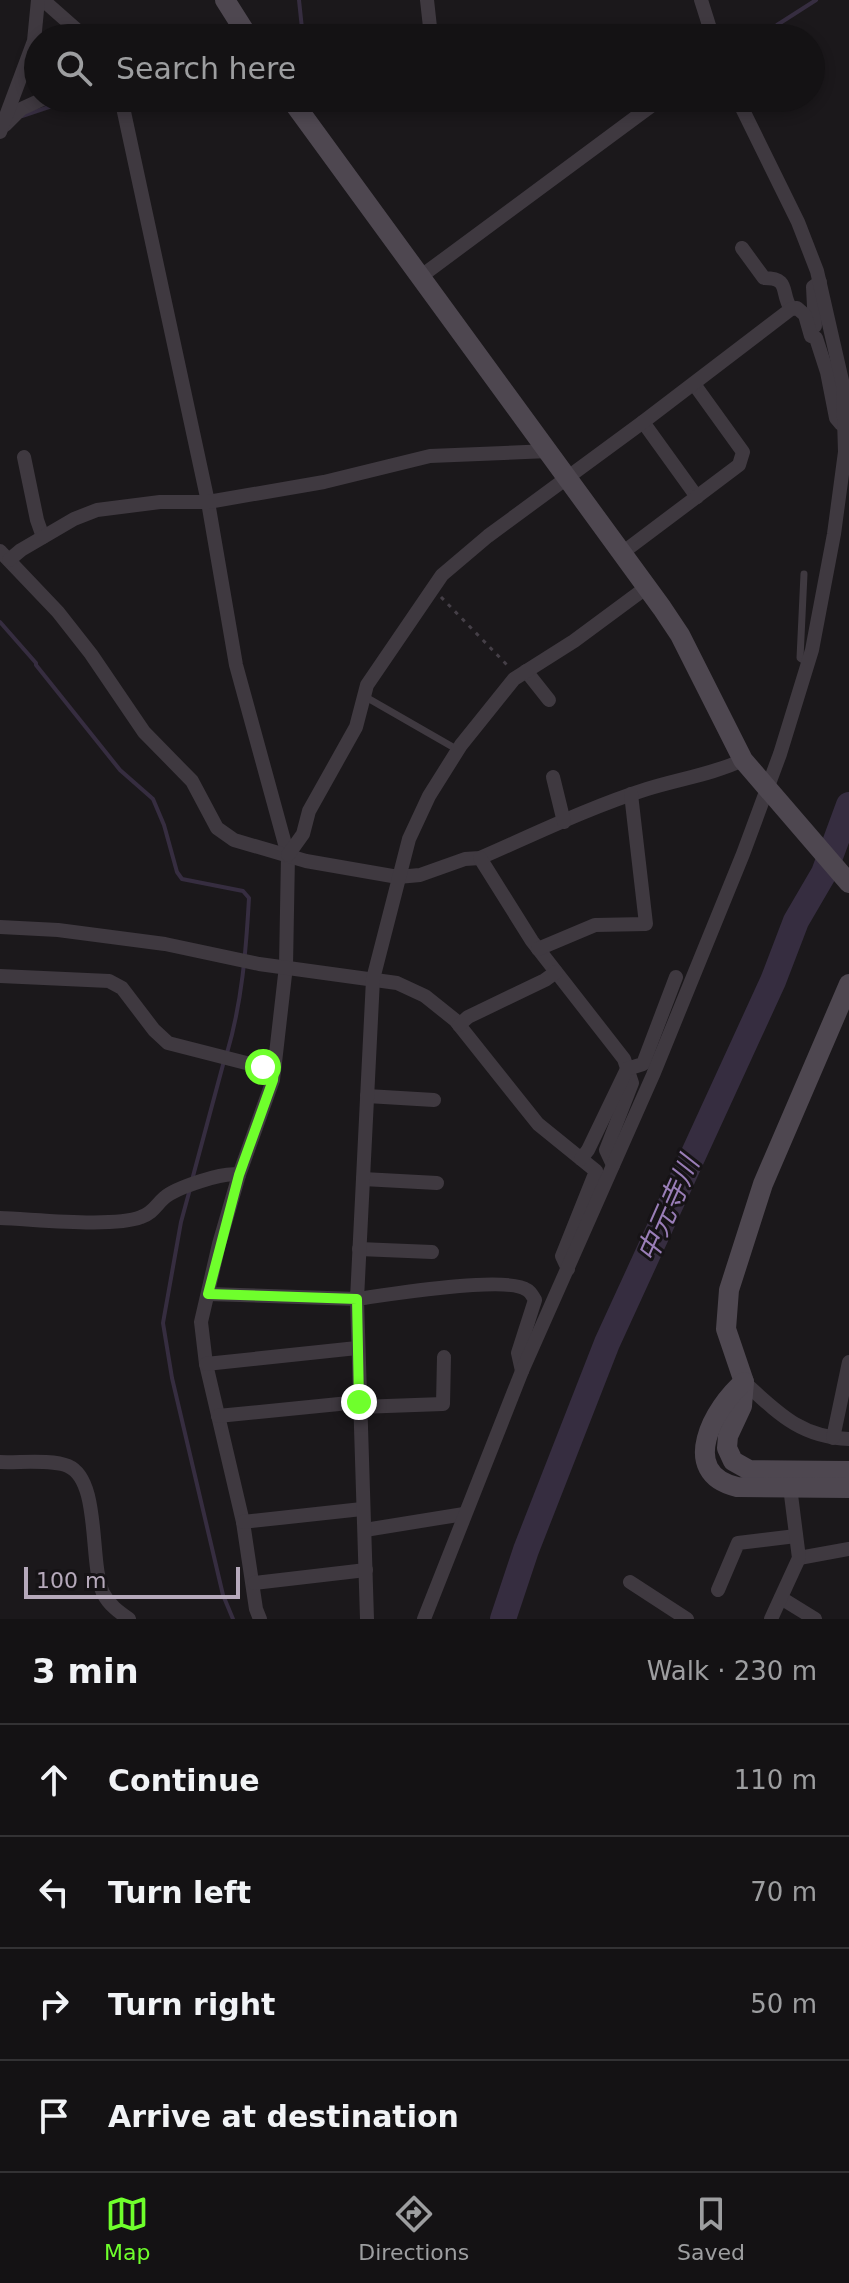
<!DOCTYPE html>
<html lang="en">
<head>
<meta charset="utf-8">
<style>
	body { margin:0; font-family:"DejaVu Sans","Noto Sans JP",sans-serif; background:#1d1b1d; color:#f1f3f6 }
	.scale { position:absolute; left:24px; bottom:20px; width:216px; box-sizing:border-box; padding-left:8px; border:4px solid #b6a9bb; border-top:0; font-size:22px; line-height:28px; white-space:nowrap; color:#b6a9bb; -webkit-text-stroke:6px #161316; paint-order:stroke }
	.stop { position:absolute; width:24px; height:24px; margin:-18px; border:6px solid #6fff2c; border-radius:50%; background:#fff }
	.stop.end { background:#6fff2c; border-color:#fff; box-shadow:0 2px 8px #0008 }
	.list { margin:0; padding:0; list-style:none }
	h2 { display:flex; justify-content:space-between; align-items:center; height:104px; margin:0; padding:0 32px; font-size:34px }
	h2 small { font-size:26px; font-weight:400; color:#9d9ea0 }
	.list li { display:grid; grid-template-columns:52px 1fr auto; gap:24px; align-items:center; box-sizing:border-box; height:112px; padding:0 32px; border-top:2px solid #333234 }
	.list b { display:block; font-size:30px; white-space:nowrap }
	.list em { font-size:26px; font-style:normal; color:#9d9ea0 }
	.icon { flex:none; width:44px; height:44px; fill:none; stroke:currentColor; stroke-width:2; stroke-linecap:round; stroke-linejoin:round }
	.map { position:relative; flex:none; width:849px; height:1619px; overflow:hidden }
	.search { position:absolute; background:#141214; box-shadow:0 4px 12px #0003; left:24px; right:24px; top:24px; height:88px; display:flex; align-items:center; gap:20px; box-sizing:border-box; padding:0 28px; border-radius:44px; color:#9d9ea0; font-size:30px }
	.sheet { height:552px; background:#141214 }
	nav { display:flex; justify-content:space-around; align-items:center; box-sizing:border-box; height:112px; border-top:2px solid #333234; background:#141214; font-size:22px; color:#9d9ea0 }
	nav a { display:grid; justify-items:center; gap:4px }
	nav .on { color:#6fff2c }
	.map>svg:first-child { display:block }
	.lines { fill:none; stroke-linecap:round; stroke-linejoin:round }
	.stream { stroke:#362d40; stroke-width:4 }
	.river { stroke:#362d40; stroke-width:26 }
	.path { stroke:#453f47; stroke-width:3; stroke-dasharray:4 6; stroke-linecap:butt }
	.lane { stroke:#3f3940; stroke-width:7 }
	.street { stroke:#3f3940; stroke-width:14 }
	.secondary { stroke:#4e4750; stroke-width:20 }
	.route { stroke:#6fff2c; stroke-width:10 }
	.labels { text-anchor:middle; dominant-baseline:central; stroke-width:6; stroke-linejoin:round; paint-order:stroke }
	.water-label { font-size:28px; font-style:italic; fill:#9a7eb8; stroke:#161316 }
</style>
</head>
<body>
<div class="map">
<svg width="849" height="1619" viewBox="0 0 849 1619">
	<rect width="100%" height="100%" fill="#1b181b"/>
	<g class="lines">
		<g class="stream">
			<polyline points="299,0 303,38"/>
			<path d="M465 38C496 31 527 20 556 38"/>
			<polyline points="762,38 777,25 816,0"/>
			<polyline points="22,116 76,98"/>
			<path d="M0 622 36 663V665L120 770 153 799 164 825 177 872 182 879 243 891 249 898C246 951 242 1002 227 1053"/>
			<polyline points="192,1180 224,1061"/>
			<polyline points="190,1189 181,1222 163,1323 172,1378 223,1595 233,1619"/>
		</g>
		<polyline class="river" points="503,1619 526,1550 607,1343 773,981 796,921 824,873 849,805"/>
		<polyline class="path" points="441,597 508,666"/>
		<g class="lane">
			<polyline points="804,574 800,658 808,663"/>
			<polyline points="364,696 458,750"/>
		</g>
		<g class="street">
			<polyline points="43,0 86,38"/>
			<polyline points="701,0 713,38"/>
			<polyline points="398,38 421,35 430,27 427,0"/>
			<polyline points="121,98 208,502 236,665 288,855 286,966 273,1080 239,1175 219,1244 201,1322 206,1364 243,1522 256,1609 260,1619"/>
			<polyline points="5,125 21,109 45,98"/>
			<polyline points="0,132 34,41 38,0"/>
			<path d="M742 248 764 278C791 278 780 293 791 309"/>
			<polyline points="420,277 655,103 676,103 692,98"/>
			<polyline points="815,326 813,287 820,282"/>
			<polyline points="643,422 697,497"/>
			<polyline points="24,457 37,520 43,537"/>
			<path d="M0 551 58 612 91 654 144 732 192 781 217 828 234 840 306 861 398 877 420 875 465 859 480 858C535 834 590 807 647 789 679 779 713 774 743 760"/>
			<polyline points="622,553 739,465 743,452 694,384"/>
			<polyline points="9,560 21,550 74,519 97,510 160,502 208,502 324,482 430,456 549,451"/>
			<polyline points="526,671 549,700"/>
			<polyline points="553,777 564,822"/>
			<polyline points="288,855 303,834 309,811 356,727 367,685 442,575 488,536 643,422 791,309 797,308 805,315 811,336 816,338 827,372 836,418 841,424"/>
			<polyline points="480,858 532,941 624,1059 632,1083 606,1150 613,1165"/>
			<polyline points="0,927 58,930 165,944 259,964 397,983 425,996 455,1020 538,1124 596,1171 562,1256 568,1269"/>
			<polyline points="538,949 595,925 646,924 631,794"/>
			<polyline points="0,976 109,981 122,988 154,1030 168,1043 274,1070"/>
			<polyline points="459,1025 468,1017 545,980 556,972"/>
			<polyline points="367,1096 434,1100"/>
			<polyline points="581,1159 588,1150 627,1069 643,1064 676,977"/>
			<polyline points="363,1179 437,1183"/>
			<path d="M0 1218C34 1219 113 1228 141 1217 153 1213 156 1205 164 1198 175 1188 225 1171 239 1175"/>
			<polyline points="359,1249 432,1252"/>
			<polyline points="208,1294 357,1299 373,979 409,839 429,796 461,745 514,679 574,641 647,587"/>
			<polyline points="206,1364 357,1348"/>
			<path d="M744 1382C778 1413 800 1437 849 1439"/>
			<polyline points="359,1407 443,1404 444,1357"/>
			<polyline points="218,1416 359,1402"/>
			<polyline points="833,1438 849,1362"/>
			<path d="M0 1462C18 1463 52 1459 68 1466 101 1480 89 1562 103 1593 109 1605 119 1612 129 1619"/>
			<polyline points="243,1522 362,1509"/>
			<polyline points="365,1530 464,1514"/>
			<polyline points="799,1558 849,1549"/>
			<polyline points="630,1582 687,1619"/>
			<polyline points="254,1583 366,1570"/>
			<polyline points="718,1590 738,1543 796,1536"/>
			<polyline points="781,1598 815,1619"/>
			<path d="M367 1619 357 1299C386 1295 507 1275 527 1290 531 1292 533 1297 535 1300L518 1353 522 1371"/>
			<polyline points="424,1619 522,1371 653,1075 743,854 780,754 812,650 834,534 845,452 843,385 817,271 798,222 737,98"/>
			<polyline points="771,1619 799,1558 789,1479"/>
		</g>
		<g class="secondary">
			<polyline points="225,0 249,38"/>
			<polyline points="290,98 662,608 680,635 743,760 849,883"/>
			<polyline points="849,984 763,1184 729,1290 726,1329 744,1382 742,1406 728,1436 727,1448 733,1461 749,1470 849,1471"/>
			<path d="M744 1382C714 1407 677 1473 737 1487L849 1488"/>
		</g>
	</g>
	<g class="lines">
		<polyline class="route" points="263,1067 274,1070 273,1080 239,1175 208,1294 357,1299 359,1402"/>
	</g>
	<g class="labels">
		<g class="water-label">
			<text transform="translate(668 1209) rotate(-66)">中元寺川</text>
		</g>
	</g>
</svg>
<div class="scale">100 m</div>
<div class="stop" style="left:263px;top:1067px"></div>
<div class="stop end" style="left:359px;top:1402px"></div>
<div class="search"><svg class="icon" aria-label="search" viewBox="0 0 24 24"><circle cx="10" cy="10" r="6"/><path d="M15 15l6 6"/></svg>Search here</div>
</div>
<section class="sheet">
<h2>3 min<small>Walk · 230 m</small></h2>
<ul class="list">
<li><svg class="icon" aria-label="ahead" viewBox="0 0 24 24"><path d="M12 20V5M6 11l6-6 6 6"/></svg><div><b>Continue</b></div><em>110 m</em></li>
<li><svg class="icon" aria-label="left" viewBox="0 0 24 24"><path d="M17 20v-9H6M10 6l-5 5 5 5"/></svg><div><b>Turn left</b></div><em>70 m</em></li>
<li><svg class="icon" aria-label="right" viewBox="0 0 24 24"><path d="M7 20v-9h11M14 6l5 5-5 5"/></svg><div><b>Turn right</b></div><em>50 m</em></li>
<li><svg class="icon" aria-label="arrive" viewBox="0 0 24 24"><path d="M6 21V4h12l-3 4 3 4H6"/></svg><div><b>Arrive at destination</b></div></li>
</ul>
</section>
<nav>
<a class="on"><svg class="icon" aria-label="map" viewBox="0 0 24 24"><path d="M3 6l6-2 6 2 6-2v14l-6 2-6-2-6 2zM9 4v14M15 6v14"/></svg>Map</a>
<a><svg class="icon" aria-label="directions" viewBox="0 0 24 24"><path d="M12 3l9 9-9 9-9-9zM9 14v-3h6M13 9l2 2-2 2"/></svg>Directions</a>
<a><svg class="icon" aria-label="saved" viewBox="0 0 24 24"><path d="M7 4h10v16l-5-4-5 4z"/></svg>Saved</a>
</nav>
</body>
</html>
